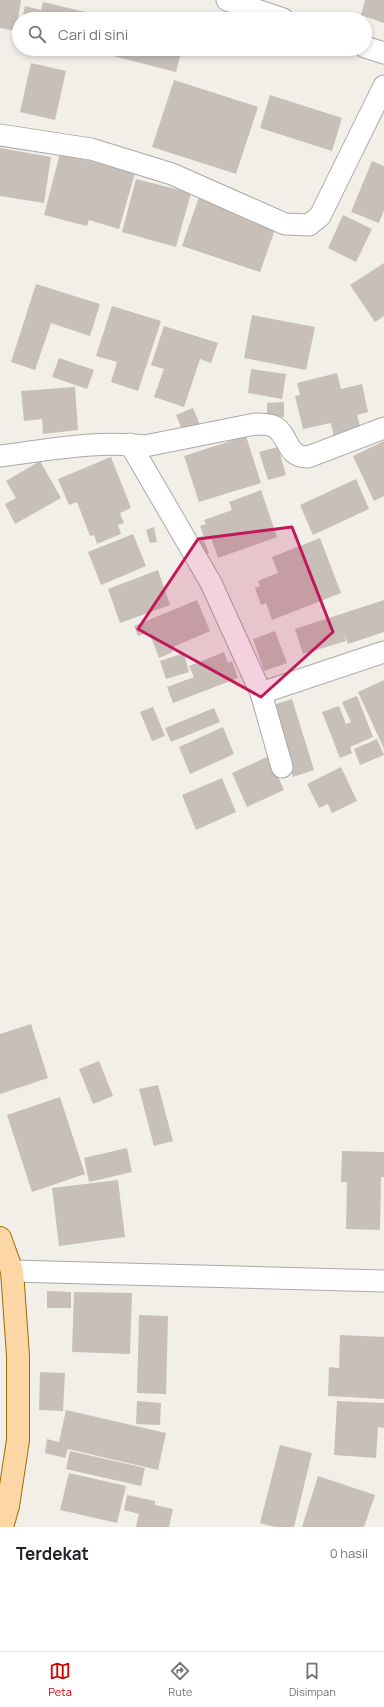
<!DOCTYPE html>
<html lang="id">
<head>
<meta charset="utf-8">
<style>
	body { margin:0; font-family:Manrope,sans-serif; background:#f6f6f6; color:#202124 }
	.list { margin:0; padding:0; list-style:none }
	h2 { display:flex; justify-content:space-between; align-items:center; height:52px; margin:0; padding:0 16px; font-size:17px }
	h2 small { font-size:13px; font-weight:400; color:#757577 }
	.icon { flex:none; width:22px; height:22px; fill:none; stroke:currentColor; stroke-width:2; stroke-linecap:round; stroke-linejoin:round }
	.map { position:relative; flex:none; width:384px; height:1527px; overflow:hidden }
	.search { position:absolute; background:#fff; box-shadow:0 2px 6px #0003; left:12px; right:12px; top:12px; height:44px; display:flex; align-items:center; gap:10px; box-sizing:border-box; padding:0 14px; border-radius:22px; color:#757577; font-size:15px }
	.sheet { height:124px; background:#fff }
	nav { display:flex; justify-content:space-around; align-items:center; box-sizing:border-box; height:56px; border-top:1px solid #e0e0e0; background:#fff; font-size:11px; color:#757577 }
	nav a { display:grid; justify-items:center; gap:2px }
	nav .on { color:#d40000 }
	.map>svg:first-child { display:block }
	.building { fill:#c7bfb8 }
	.lines { fill:none; stroke-linecap:round; stroke-linejoin:round }
	.minor-casing { stroke:#a9a9a9; stroke-width:23 }
	.primary-casing { stroke:#a06b00; stroke-width:24 }
	.minor { stroke:#fff; stroke-width:21 }
	.primary { stroke:#fcd6a4; stroke-width:22 }
	.marked { fill:#c2185b; fill-opacity:0.2; stroke:#c2185b; stroke-width:3; stroke-linejoin:round }
</style>
</head>
<body>
<div class="map">
<svg width="384" height="1527" viewBox="0 0 384 1527">
	<rect width="100%" height="100%" fill="#f2efe9"/>
	<g class="building">
		<polygon points="0,0 21,0 16,31 0,28"/>
		<polygon points="365,0 384,0 384,23 361,15"/>
		<polygon points="43,2 111,18 111,19 22,19 25,6 41,10"/>
		<polygon points="85,49 182,49 176,72"/>
		<polygon points="31,63 66,71 55,120 20,112"/>
		<polygon points="174,80 258,107 236,174 152,147"/>
		<polygon points="270,95 342,118 332,151 260,128"/>
		<polygon points="0,148 51,157 44,203 0,196"/>
		<polygon points="60,153 135,173 119,229 89,220 87,226 44,215"/>
		<polygon points="372,161 384,166 384,210 379,223 351,212"/>
		<polygon points="136,179 191,193 176,247 122,232"/>
		<polygon points="199,197 277,224 260,272 182,246"/>
		<polygon points="343,215 372,229 356,262 328,248"/>
		<polygon points="384,263 384,316 375,322 350,285"/>
		<polygon points="36,284 100,304 90,336 51,323 35,370 11,362"/>
		<polygon points="112,306 161,321 138,391 111,382 117,362 96,356"/>
		<polygon points="252,315 315,327 306,370 244,358"/>
		<polygon points="164,326 218,343 211,363 200,359 184,407 154,397 164,369 151,365"/>
		<polygon points="59,358 94,370 87,389 52,377"/>
		<polygon points="251,369 286,374 282,399 248,393"/>
		<polygon points="337,373 341,389 362,384 368,412 357,415 361,430 334,437 331,423 303,429 295,396 300,395 297,383"/>
		<polygon points="75,387 78,430 43,434 42,419 24,421 21,391"/>
		<polygon points="284,402 284,417 267,417 267,403"/>
		<polygon points="193,408 201,428 184,434 176,415"/>
		<polygon points="246,436 261,483 199,502 184,456"/>
		<polygon points="384,441 384,496 374,501 353,456"/>
		<polygon points="278,447 286,475 268,480 259,452"/>
		<polygon points="111,457 131,508 120,513 124,523 118,525 121,534 97,544 94,535 90,536 77,502 69,505 58,479"/>
		<polygon points="40,461 61,498 15,524 5,504 16,498 6,481"/>
		<polygon points="356,479 369,509 313,535 300,505"/>
		<polygon points="261,490 277,537 218,558 211,538 205,540 200,526 206,524 204,520 232,510 229,502"/>
		<polygon points="154,527 157,542 150,543 146,530"/>
		<polygon points="133,534 146,566 101,585 88,552"/>
		<polygon points="202,536 209,553 199,557 192,541"/>
		<polygon points="320,538 341,593 272,620 266,603 261,605 255,588 260,586 258,581 278,573 272,557"/>
		<polygon points="158,570 170,605 120,623 108,589"/>
		<polygon points="197,600 210,631 171,648 173,652 159,658 149,632 138,636 134,626"/>
		<polygon points="384,600 384,632 348,644 343,631 346,641 303,654 295,629"/>
		<polygon points="275,631 287,663 264,671 253,639"/>
		<polygon points="224,652 228,663 232,661 238,678 173,703 167,687 194,677 189,666"/>
		<polygon points="184,653 189,672 166,679 160,661"/>
		<polygon points="384,680 384,749 358,692"/>
		<polygon points="357,696 373,737 350,747 352,753 340,758 322,712 339,706 346,724 351,722 342,702"/>
		<polygon points="292,699 314,770 293,777 270,706"/>
		<polygon points="153,707 165,736 152,741 140,712"/>
		<polygon points="214,708 220,722 171,742 165,728"/>
		<polygon points="223,727 234,754 190,774 179,747"/>
		<polygon points="377,739 384,755 360,765 354,749"/>
		<polygon points="269,756 284,790 247,807 232,773"/>
		<polygon points="341,767 357,801 332,813 328,804 319,808 307,784"/>
		<polygon points="222,778 236,812 196,830 182,795"/>
		<polygon points="31,1024 48,1078 0,1094 0,1034"/>
		<polygon points="99,1061 113,1096 93,1104 79,1069"/>
		<polygon points="158,1085 173,1141 154,1146 139,1089"/>
		<polygon points="60,1097 85,1174 32,1192 7,1115"/>
		<polygon points="127,1148 132,1172 89,1182 84,1158"/>
		<polygon points="342,1151 384,1152 384,1177 381,1177 380,1230 346,1229 347,1182 341,1182"/>
		<polygon points="118,1180 125,1237 59,1246 52,1188"/>
		<polygon points="47,1291 71,1292 71,1308 47,1308"/>
		<polygon points="74,1292 132,1293 130,1354 72,1352"/>
		<polygon points="139,1315 168,1316 166,1394 137,1393"/>
		<polygon points="340,1335 384,1337 384,1399 328,1396 329,1367 339,1368"/>
		<polygon points="40,1372 65,1373 63,1411 39,1410"/>
		<polygon points="137,1401 161,1403 160,1425 136,1424"/>
		<polygon points="337,1401 384,1403 384,1428 378,1427 376,1458 334,1455"/>
		<polygon points="66,1410 166,1433 158,1470 68,1449 65,1458 45,1453 47,1439 59,1442"/>
		<polygon points="280,1445 312,1453 294,1527 275,1527 260,1523"/>
		<polygon points="70,1451 145,1468 141,1486 66,1469"/>
		<polygon points="69,1473 126,1486 117,1523 60,1510"/>
		<polygon points="318,1476 375,1495 364,1527 302,1527"/>
		<polygon points="127,1495 155,1501 155,1505 173,1509 169,1527 136,1527 139,1514 124,1510"/>
	</g>
	<g class="lines">
		<g class="minor-casing">
			<g id="minor">
				<polyline points="227,0 283,19"/>
				<polyline points="365,47 384,53"/>
				<polyline points="0,135 91,149 172,174 285,224 309,225 320,216 384,86"/>
				<polyline points="130,444 211,583 261,693 282,767"/>
				<path d="M0 456C48 450 96 440 145 446L255 424C260 424 268 424 273 426 291 435 284 457 308 457L384 428"/>
				<polyline points="261,693 384,652"/>
				<polyline points="12,1271 384,1281"/>
			</g>
		</g>
		<g class="primary-casing">
			<polyline id="primary" points="0,1238 12,1271 18,1356 18,1440 8,1506 2,1527"/>
		</g>
		<use href="#minor" class="minor"/>
		<use href="#primary" class="primary"/>
	</g>
	<path class="marked" d="M292 527 333 632 261 697 138 629 198 539Z"/>
</svg>
<div class="search"><svg class="icon" aria-label="search" viewBox="0 0 24 24"><circle cx="10" cy="10" r="6"/><path d="M15 15l6 6"/></svg>Cari di sini</div>
</div>
<section class="sheet">
<h2>Terdekat<small>0 hasil</small></h2>
<ul class="list">
</ul>
</section>
<nav>
<a class="on"><svg class="icon" aria-label="map" viewBox="0 0 24 24"><path d="M3 6l6-2 6 2 6-2v14l-6 2-6-2-6 2zM9 4v14M15 6v14"/></svg>Peta</a>
<a><svg class="icon" aria-label="directions" viewBox="0 0 24 24"><path d="M12 3l9 9-9 9-9-9zM9 14v-3h6M13 9l2 2-2 2"/></svg>Rute</a>
<a><svg class="icon" aria-label="saved" viewBox="0 0 24 24"><path d="M7 4h10v16l-5-4-5 4z"/></svg>Disimpan</a>
</nav>
</body>
</html>
